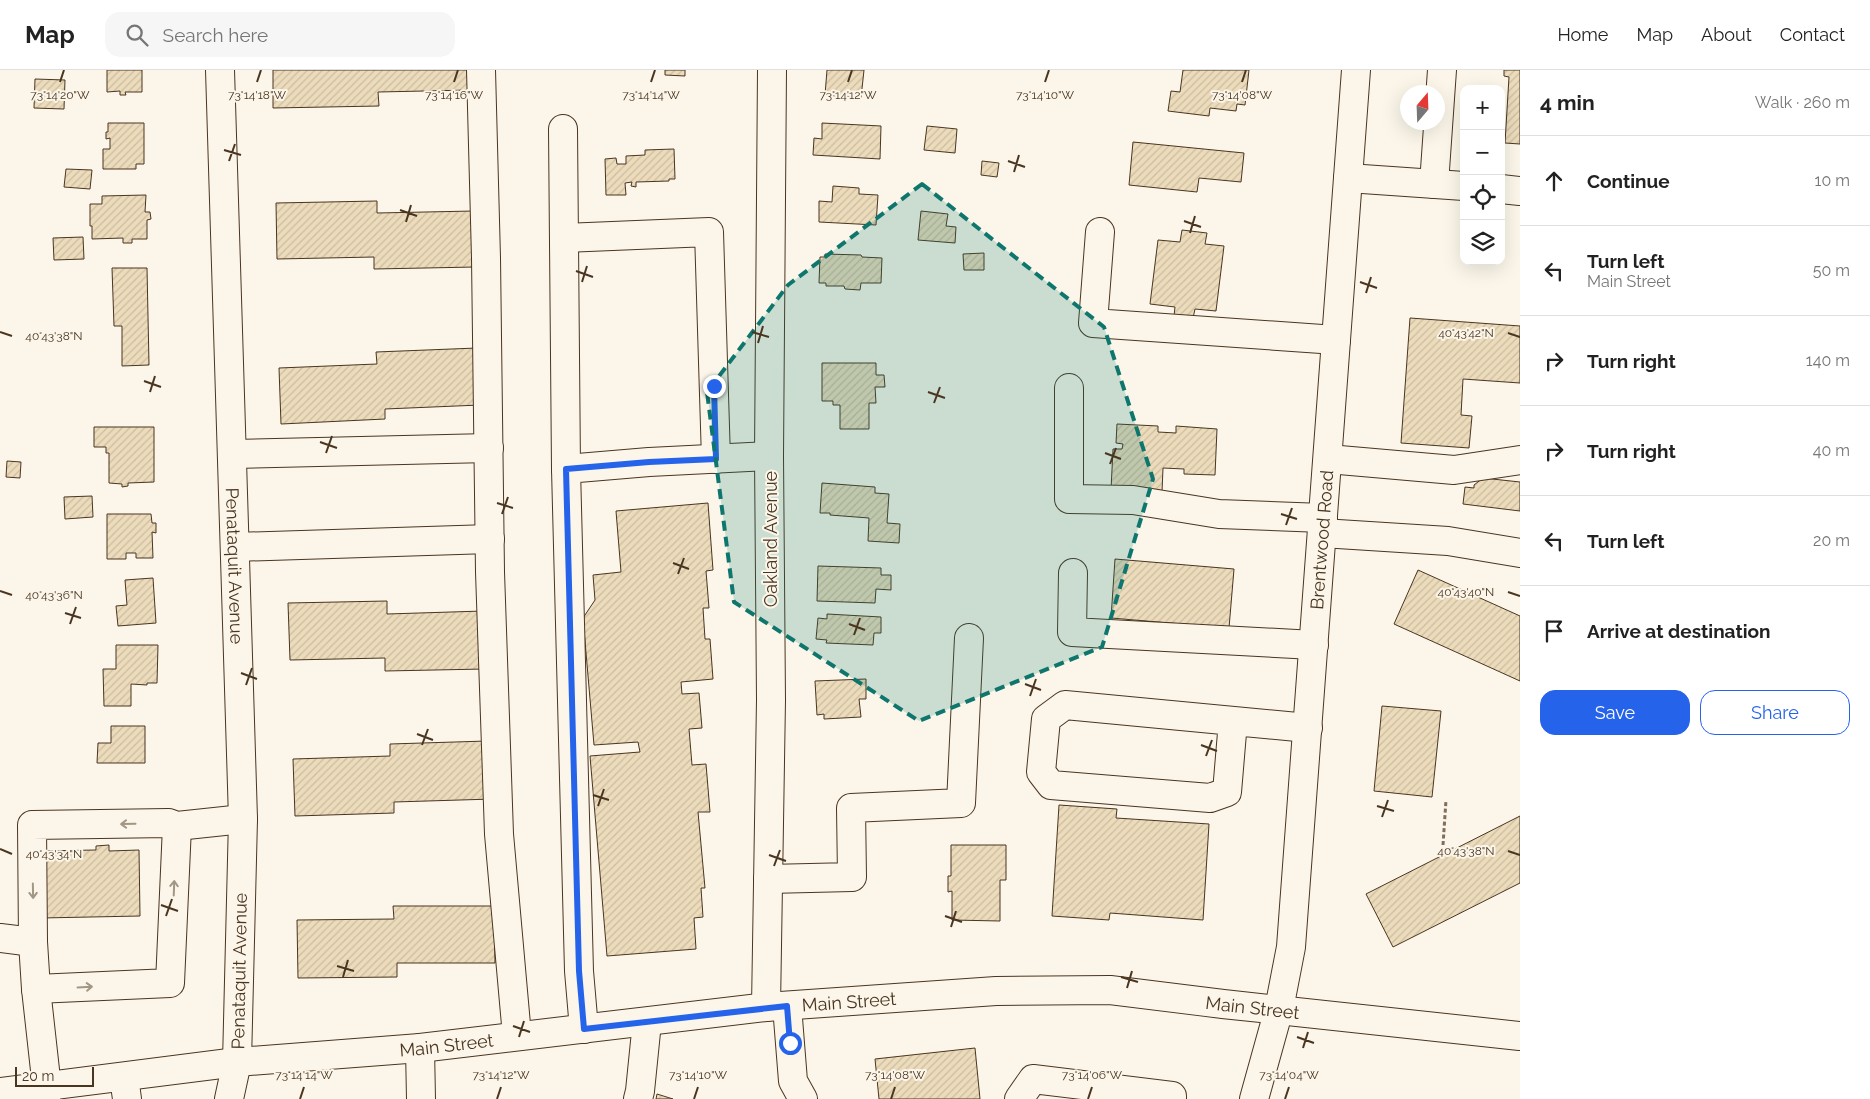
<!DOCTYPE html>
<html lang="en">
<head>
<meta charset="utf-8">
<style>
	body { margin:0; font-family:Raleway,sans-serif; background:#f6f6f6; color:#222 }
	.controls { position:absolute; right:15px; top:15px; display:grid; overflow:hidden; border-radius:10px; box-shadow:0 5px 20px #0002 }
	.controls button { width:45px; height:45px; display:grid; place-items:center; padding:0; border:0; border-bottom:1px solid #e0e0e0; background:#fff; color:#222; font:25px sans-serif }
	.compass { position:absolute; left:1400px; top:15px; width:45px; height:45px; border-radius:50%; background:#fff; box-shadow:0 5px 20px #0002; rotate:19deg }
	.scale { position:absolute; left:15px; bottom:12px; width:79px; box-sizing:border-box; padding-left:5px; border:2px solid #4a3520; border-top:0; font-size:14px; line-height:18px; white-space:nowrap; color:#4a3520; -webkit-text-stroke:4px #fbf6e9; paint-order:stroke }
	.stop { position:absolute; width:15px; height:15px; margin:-11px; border:4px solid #2563eb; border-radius:50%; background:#fff }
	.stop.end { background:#2563eb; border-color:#fff; box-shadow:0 1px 5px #0008 }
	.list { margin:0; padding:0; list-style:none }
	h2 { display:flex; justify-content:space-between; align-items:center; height:65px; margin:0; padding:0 20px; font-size:21px }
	h2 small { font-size:16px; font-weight:400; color:#767676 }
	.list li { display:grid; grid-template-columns:32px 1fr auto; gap:15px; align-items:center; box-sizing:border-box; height:90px; padding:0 20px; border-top:1px solid #e0e0e0 }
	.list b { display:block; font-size:19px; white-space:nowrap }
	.list p { margin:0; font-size:16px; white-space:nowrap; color:#767676 }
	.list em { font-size:16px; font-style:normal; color:#767676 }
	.actions { display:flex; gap:10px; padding:15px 20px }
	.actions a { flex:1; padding:11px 0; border:1px solid #2563eb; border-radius:15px; text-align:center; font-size:18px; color:#2563eb }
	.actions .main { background:#2563eb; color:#fff }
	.icon { flex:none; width:28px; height:28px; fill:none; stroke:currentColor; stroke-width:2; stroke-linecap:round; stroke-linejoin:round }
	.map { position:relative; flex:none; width:1520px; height:1029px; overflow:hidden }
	header { display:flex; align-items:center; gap:30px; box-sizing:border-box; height:70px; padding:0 25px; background:#fff; border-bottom:1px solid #e0e0e0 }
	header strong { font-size:24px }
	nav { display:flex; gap:28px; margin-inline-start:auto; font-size:18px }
	.search { width:350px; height:45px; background:#f6f6f6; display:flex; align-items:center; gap:12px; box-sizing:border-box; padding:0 18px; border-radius:15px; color:#767676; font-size:19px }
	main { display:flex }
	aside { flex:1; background:#fff }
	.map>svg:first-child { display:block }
	.building { fill:url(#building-hatch); stroke:#4a3520 }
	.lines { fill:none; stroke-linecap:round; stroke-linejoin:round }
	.minor-casing { stroke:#4a3520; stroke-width:30 }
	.major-casing { stroke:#4a3520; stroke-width:30 }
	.path { stroke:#7f6f5c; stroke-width:3; stroke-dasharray:4 2.5; stroke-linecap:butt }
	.minor { stroke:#fbf6e9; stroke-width:28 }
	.major { stroke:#fbf6e9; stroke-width:28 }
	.oneway { stroke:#a29684 }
	.route { stroke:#2563eb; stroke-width:6 }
	.marked { fill:#0f766e; fill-opacity:0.2; stroke:#0f766e; stroke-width:4; stroke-dasharray:10 6; stroke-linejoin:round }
	.ticks { fill:none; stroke:#4a3520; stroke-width:2 }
	.labels { text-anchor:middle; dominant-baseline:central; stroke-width:4; stroke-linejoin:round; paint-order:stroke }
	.street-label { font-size:18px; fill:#4a3520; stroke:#fbf6e9 }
	.ticks-label { font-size:12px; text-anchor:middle; fill:#4a3520; stroke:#fbf6e9; stroke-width:4; stroke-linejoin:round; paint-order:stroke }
</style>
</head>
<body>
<header>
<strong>Map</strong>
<div class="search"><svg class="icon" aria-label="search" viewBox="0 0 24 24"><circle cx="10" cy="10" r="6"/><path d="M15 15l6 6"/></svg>Search here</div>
<nav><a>Home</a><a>Map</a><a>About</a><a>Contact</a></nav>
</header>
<main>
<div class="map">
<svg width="1520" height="1029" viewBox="0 0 1520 1029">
	<defs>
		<pattern id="building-hatch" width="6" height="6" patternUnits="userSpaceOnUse" patternTransform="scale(1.25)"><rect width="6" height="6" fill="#ecdcbc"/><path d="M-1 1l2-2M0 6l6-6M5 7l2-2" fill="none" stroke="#ccbda1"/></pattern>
	</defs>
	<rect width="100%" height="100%" fill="#fbf6e9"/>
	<g class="building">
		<polygon points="107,0 142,0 142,22 125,22 126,25 120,25 120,21 107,22"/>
		<polygon points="273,0 471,0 471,20 378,22 379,36 273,38"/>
		<polygon points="665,0 685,0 685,6 665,5"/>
		<polygon points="827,0 864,0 861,28 825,25"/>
		<polygon points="1183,0 1249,0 1245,35 1237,34 1236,41 1210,38 1209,46 1168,41 1171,21 1180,22"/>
		<polygon points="1504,0 1520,0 1520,74 1505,73 1509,7 1504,6"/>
		<polygon points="35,9 65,10 64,39 34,38"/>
		<polygon points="108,53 144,53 144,94 136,94 136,99 103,99 103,79 110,79 110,68 106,69 106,62 108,62"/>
		<polygon points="822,53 881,56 880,89 813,85 814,68 822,69"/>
		<polygon points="927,56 957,59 955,83 924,80"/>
		<polygon points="1133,72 1244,83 1241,112 1199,108 1197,122 1129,115"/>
		<polygon points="674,79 675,109 669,109 669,111 636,112 636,117 631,116 632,112 625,113 626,125 606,125 605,89 616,88 617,94 626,94 626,86 645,85 645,80"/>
		<polygon points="982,91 999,93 997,107 981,105"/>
		<polygon points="66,99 92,100 90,119 64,117"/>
		<polygon points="833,116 859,118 859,124 878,125 876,155 819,152 819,131 832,132"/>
		<polygon points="146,125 145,142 150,142 151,149 147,150 147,169 132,169 132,173 123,173 123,168 92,169 92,156 90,156 90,134 102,134 102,126"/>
		<polygon points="377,131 377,143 474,141 475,197 374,199 374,187 277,189 276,133"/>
		<polygon points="921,141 948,144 946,156 956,157 955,173 918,170"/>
		<polygon points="1182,160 1207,163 1205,174 1224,176 1216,241 1195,239 1193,248 1174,246 1175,237 1150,234 1158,170 1180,172"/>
		<polygon points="83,167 84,189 54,190 53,168"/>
		<polygon points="984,183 984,200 964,200 963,184"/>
		<polygon points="825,184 861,185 862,187 882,188 881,213 861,213 860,220 845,219 844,216 826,216 826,213 819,213 820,187 825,187"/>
		<polygon points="112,198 147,198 149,295 122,296 122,256 114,256"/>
		<polygon points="1410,248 1520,256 1520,313 1463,309 1461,345 1472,346 1469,378 1401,373"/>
		<polygon points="477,278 480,335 385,339 385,349 281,354 279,298 377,294 376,282"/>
		<polygon points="822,293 876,293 876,305 884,305 885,317 875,317 876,333 869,333 869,359 840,359 840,335 833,335 833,331 822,331"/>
		<polygon points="1117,354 1158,356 1158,362 1176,363 1176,356 1217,359 1215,405 1184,404 1184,399 1163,398 1162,422 1111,420 1113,379 1122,379 1123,374 1116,373"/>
		<polygon points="94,357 154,357 154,412 128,413 128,416 122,417 122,414 109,413 109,383 106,383 106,377 94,377"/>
		<polygon points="7,391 21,392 20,408 6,407"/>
		<polygon points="1483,408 1520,412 1520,441 1463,434 1465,417 1474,418 1474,415"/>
		<polygon points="822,413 875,417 875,423 889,424 887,453 900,454 899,473 868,471 869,448 830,445 830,443 820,443"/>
		<polygon points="92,426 93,447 65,449 64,427"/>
		<polygon points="708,433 713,500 706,501 709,538 703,538 705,569 710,569 713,609 681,612 682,624 699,623 702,658 689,659 692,695 706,694 710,742 698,742 705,818 701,818 703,847 694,848 696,879 607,886 590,686 640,682 638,672 594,675 583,548 595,530 593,505 621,502 616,441"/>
		<polygon points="107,444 151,444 152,453 156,453 156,463 152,462 153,488 136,488 136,483 126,483 126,489 107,489"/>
		<polygon points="1115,489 1234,499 1229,558 1111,548"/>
		<polygon points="818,496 881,498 881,505 891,505 891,520 876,519 875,533 817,531"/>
		<polygon points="1418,500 1520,546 1520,611 1394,554"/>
		<polygon points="153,508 156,553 118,556 116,536 127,535 125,510"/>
		<polygon points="387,531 387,544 483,541 484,599 385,601 385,588 290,590 288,533"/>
		<polygon points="827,544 881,547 881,563 874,563 873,575 826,573 827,570 816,569 818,548 827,549"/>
		<polygon points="116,575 158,575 157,613 147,613 147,615 131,614 131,636 104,636 103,599 116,599"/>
		<polygon points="866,609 866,629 859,629 861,647 824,649 824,644 817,645 815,611"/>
		<polygon points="1382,636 1441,641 1432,727 1374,721"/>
		<polygon points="111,656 145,656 145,693 97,693 98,673 111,673"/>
		<polygon points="487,671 493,729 394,732 394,743 295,746 293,689 390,686 390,674"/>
		<polygon points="1059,735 1117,739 1116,748 1209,754 1203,850 1110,843 1109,850 1052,846"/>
		<polygon points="1520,746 1520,813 1393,877 1366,824"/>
		<polygon points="109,775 109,781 139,780 140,846 41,848 39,781 96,780 96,776"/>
		<polygon points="951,775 1006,775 1006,810 1000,810 1000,851 952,850 952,821 948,822 948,806 951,806"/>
		<polygon points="393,836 494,836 495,893 397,893 397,907 298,908 297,850 394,849"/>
		<polygon points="975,978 980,1029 879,1029 875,989"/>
		<polygon points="657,1024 673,1029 656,1029"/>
	</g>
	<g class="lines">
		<g class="minor-casing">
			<g id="minor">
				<path id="s1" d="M220 0 243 749 237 992 229 1029"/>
				<polyline points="481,0 486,188 490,502 499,764 517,966"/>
				<polyline points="563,59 566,399"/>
				<polyline points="1348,108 1464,116"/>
				<polyline points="1434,114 1442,0"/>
				<polyline points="1501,119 1520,121"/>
				<polyline points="1100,162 1093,253 1336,270"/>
				<polyline points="564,168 709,162 716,389"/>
				<polyline points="1069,318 1069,429 1133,430 1219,444 1323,448"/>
				<polyline points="232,384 489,378"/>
				<polyline points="1328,389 1454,400 1520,390"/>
				<polyline points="1322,463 1448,471 1520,483"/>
				<polyline points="235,477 490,469"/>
				<polyline points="1073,503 1072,562 1314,575"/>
				<polyline points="1233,651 1227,722 1210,728 1051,715 1041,702 1046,649 1065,635 1308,658"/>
				<polyline points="768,809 852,807 851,738 961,733 969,568"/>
				<polyline points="0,868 33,872"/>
				<polyline points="36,919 170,913 177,756"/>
				<polyline points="787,936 793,1011 803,1029"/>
				<polyline points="766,937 771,630 769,386 772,0"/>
				<polyline points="584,959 579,901 566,399 649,392 769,386"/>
				<polyline points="420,978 421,1029"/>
				<polyline points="124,1007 127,1029"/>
				<polyline points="46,1029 47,1018 36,919 33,872 32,755 169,753 177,756 243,749"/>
				<polyline points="638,1029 640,1021 647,952"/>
				<polyline points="1019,1029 1033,1009 1172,1026 1172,1029"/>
				<path id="s2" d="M1254 1029 1279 939 1291 877 1356 0"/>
			</g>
		</g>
		<g class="major-casing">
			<g id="major">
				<path id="s3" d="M0 1022 237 992 420 978 766 937 996 921 1110 920 1223 934 1520 966"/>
			</g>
		</g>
		<polyline class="path" points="1443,775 1446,730"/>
		<use href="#minor" class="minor"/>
		<use href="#major" class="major"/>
	</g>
	<defs><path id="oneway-shaft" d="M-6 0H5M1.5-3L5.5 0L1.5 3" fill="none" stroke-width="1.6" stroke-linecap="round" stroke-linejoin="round" transform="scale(1.25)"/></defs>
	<g class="oneway">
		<use href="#oneway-shaft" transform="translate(128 754) rotate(179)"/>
		<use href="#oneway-shaft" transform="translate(174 818) rotate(-88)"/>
		<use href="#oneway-shaft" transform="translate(33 821) rotate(89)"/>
		<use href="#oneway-shaft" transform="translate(85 917) rotate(-3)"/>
	</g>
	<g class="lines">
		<polyline class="route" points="714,316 716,389 649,392 566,399 579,901 584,959 787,936 790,973"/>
	</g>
	<path class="marked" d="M922 114 1104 257 1153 409 1102 577 919 651 734 532 707 322 788 215Z"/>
	<path class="ticks" d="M60 12 64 0M257 12 261 0M454 12 458 0M651 12 655 0M848 12 852 0M1045 12 1049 0M1242 12 1246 0M224 80 241 85M229 91 235 74M1008 91 1025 97M1014 102 1019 85M400 140 417 146M1184 151 1201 157M406 152 411 135M1190 163 1195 146M576 201 593 207M582 212 587 196M1360 212 1377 218M1366 223 1371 207M0 262 12 266M752 262 769 267M1508 263 1520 267M758 273 763 256M144 311 161 317M150 322 155 306M928 322 945 328M934 333 940 317M320 372 337 378M326 383 332 366M1105 383 1121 389M1110 394 1116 378M497 433 513 438M502 444 508 427M1281 444 1297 449M1286 455 1292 438M673 493 689 499M678 504 684 488M0 521 12 525M1508 522 1520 526M65 543 81 548M70 554 76 537M849 554 865 560M854 565 860 548M241 603 257 609M1025 614 1041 620M246 615 252 598M1030 626 1036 609M417 664 433 670M422 675 428 659M1201 675 1217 681M1206 686 1212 670M593 725 609 730M598 736 604 719M1377 736 1394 741M1382 747 1388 730M0 779 12 784M1508 781 1520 785M769 785 786 791M774 796 780 780M161 835 178 841M166 846 172 829M945 846 962 852M951 857 956 841M337 896 354 901M343 907 348 890M1121 907 1138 912M1127 918 1132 901M513 956 530 962M519 967 524 951M1297 967 1314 973M1303 978 1308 962M300 1029 304 1017M497 1029 501 1017M694 1029 698 1017M891 1029 895 1017M1088 1029 1092 1017M1285 1029 1289 1017"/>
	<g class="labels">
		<g class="street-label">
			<text transform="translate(770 469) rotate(-90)">Oakland Avenue</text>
			<text stroke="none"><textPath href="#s2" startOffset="565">Brentwood Road</textPath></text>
			<text stroke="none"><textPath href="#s1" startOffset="496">Penataquit Avenue</textPath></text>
			<text transform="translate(239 901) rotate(-89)">Penataquit Avenue</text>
			<text stroke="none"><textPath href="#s3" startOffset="854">Main Street</textPath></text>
			<text stroke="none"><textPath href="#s3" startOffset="1259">Main Street</textPath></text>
			<text stroke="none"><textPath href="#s3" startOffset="449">Main Street</textPath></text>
		</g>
	</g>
	<g class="ticks-label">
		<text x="848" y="29">73°14'12"W</text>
		<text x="60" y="29">73°14'20"W</text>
		<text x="257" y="29">73°14'18"W</text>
		<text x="454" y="29">73°14'16"W</text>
		<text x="651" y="29">73°14'14"W</text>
		<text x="1045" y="29">73°14'10"W</text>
		<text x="1242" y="29">73°14'08"W</text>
		<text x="1466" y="267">40°43'42"N</text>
		<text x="54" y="270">40°43'38"N</text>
		<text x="1466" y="526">40°43'40"N</text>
		<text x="54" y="529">40°43'36"N</text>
		<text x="1466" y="785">40°43'38"N</text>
		<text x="54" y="788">40°43'34"N</text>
		<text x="304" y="1009">73°14'14"W</text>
		<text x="501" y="1009">73°14'12"W</text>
		<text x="698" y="1009">73°14'10"W</text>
		<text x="895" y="1009">73°14'08"W</text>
		<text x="1092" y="1009">73°14'06"W</text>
		<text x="1289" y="1009">73°14'04"W</text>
	</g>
</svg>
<div class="controls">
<button>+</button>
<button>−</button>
<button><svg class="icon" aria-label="locate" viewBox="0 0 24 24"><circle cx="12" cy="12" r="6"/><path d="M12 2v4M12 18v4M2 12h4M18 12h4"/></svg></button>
<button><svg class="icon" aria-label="layers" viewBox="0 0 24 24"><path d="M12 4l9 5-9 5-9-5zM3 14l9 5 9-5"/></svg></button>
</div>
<svg class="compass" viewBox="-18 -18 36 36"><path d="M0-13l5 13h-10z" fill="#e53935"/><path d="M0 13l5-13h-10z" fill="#767676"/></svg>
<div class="scale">20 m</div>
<div class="stop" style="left:790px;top:973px"></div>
<div class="stop end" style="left:714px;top:316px"></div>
</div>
<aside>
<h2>4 min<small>Walk · 260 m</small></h2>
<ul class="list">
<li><svg class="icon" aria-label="ahead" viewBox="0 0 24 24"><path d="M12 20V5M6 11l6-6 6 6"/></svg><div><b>Continue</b></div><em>10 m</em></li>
<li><svg class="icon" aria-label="left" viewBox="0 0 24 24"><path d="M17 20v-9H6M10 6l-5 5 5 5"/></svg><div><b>Turn left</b><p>Main Street</p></div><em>50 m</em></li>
<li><svg class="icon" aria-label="right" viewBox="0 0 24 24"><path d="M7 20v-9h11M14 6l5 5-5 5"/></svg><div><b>Turn right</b></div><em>140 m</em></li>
<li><svg class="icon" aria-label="right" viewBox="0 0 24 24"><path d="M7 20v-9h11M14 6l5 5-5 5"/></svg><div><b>Turn right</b></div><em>40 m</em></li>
<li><svg class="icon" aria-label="left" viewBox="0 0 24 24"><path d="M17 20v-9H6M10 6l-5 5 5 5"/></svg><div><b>Turn left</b></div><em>20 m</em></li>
<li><svg class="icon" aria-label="arrive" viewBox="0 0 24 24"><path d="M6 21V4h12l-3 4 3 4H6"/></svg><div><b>Arrive at destination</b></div></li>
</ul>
<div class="actions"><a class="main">Save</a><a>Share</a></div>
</aside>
</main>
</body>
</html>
